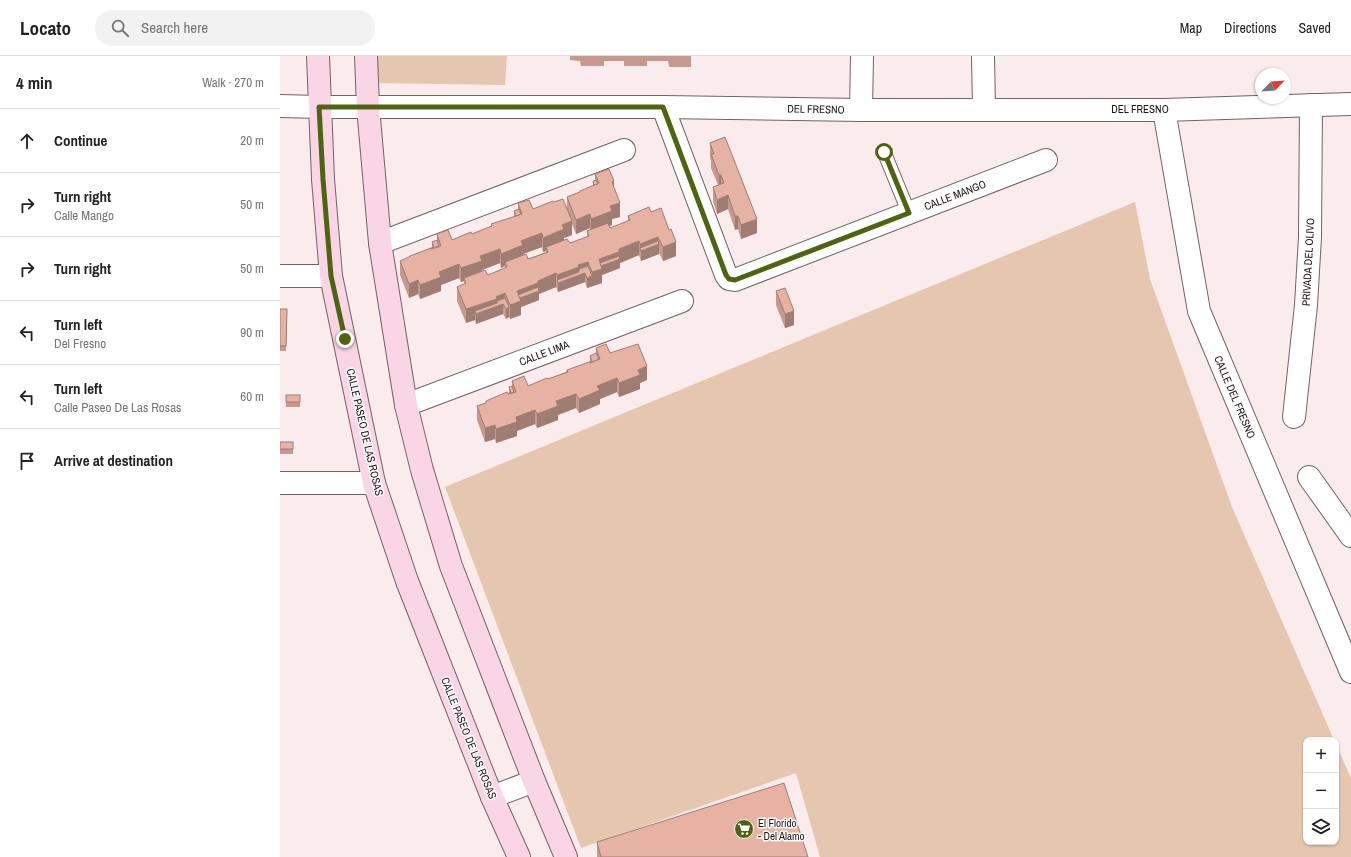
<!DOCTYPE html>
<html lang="en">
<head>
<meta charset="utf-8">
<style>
	body { margin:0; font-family:"Archivo Narrow",sans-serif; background:#f2f2f2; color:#222 }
	.controls { position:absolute; right:12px; bottom:12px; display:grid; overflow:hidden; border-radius:8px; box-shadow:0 1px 3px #0004 }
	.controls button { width:36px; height:36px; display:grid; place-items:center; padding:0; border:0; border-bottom:1px solid #e0e0e0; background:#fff; color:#222; font:20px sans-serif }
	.compass { position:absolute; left:975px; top:12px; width:36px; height:36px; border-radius:50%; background:#fff; box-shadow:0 1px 3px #0004; rotate:65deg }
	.stop { position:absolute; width:12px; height:12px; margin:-9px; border:3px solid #4f6410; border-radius:50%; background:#fff }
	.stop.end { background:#4f6410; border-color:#fff; box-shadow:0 1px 4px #0008 }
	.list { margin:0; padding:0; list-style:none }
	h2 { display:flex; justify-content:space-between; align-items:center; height:52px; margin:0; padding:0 16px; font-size:17px }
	h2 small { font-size:13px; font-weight:400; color:#767676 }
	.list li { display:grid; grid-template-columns:26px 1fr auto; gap:12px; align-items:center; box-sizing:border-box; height:64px; padding:0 16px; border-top:1px solid #e0e0e0 }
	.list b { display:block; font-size:15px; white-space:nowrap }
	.list p { margin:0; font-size:13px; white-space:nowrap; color:#767676 }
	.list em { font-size:13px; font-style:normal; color:#767676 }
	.icon { flex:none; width:22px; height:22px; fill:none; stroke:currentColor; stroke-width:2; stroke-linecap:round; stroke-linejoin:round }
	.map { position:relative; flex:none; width:1071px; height:801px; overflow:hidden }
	header { display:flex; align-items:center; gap:24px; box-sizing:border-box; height:56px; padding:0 20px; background:#fff; border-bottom:1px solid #e0e0e0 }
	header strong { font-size:19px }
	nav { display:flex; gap:22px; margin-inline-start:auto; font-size:14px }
	.search { width:280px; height:36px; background:#f2f2f2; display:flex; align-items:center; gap:10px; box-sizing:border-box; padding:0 14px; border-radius:22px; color:#767676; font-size:15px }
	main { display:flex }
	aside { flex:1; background:#fff }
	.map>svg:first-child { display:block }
	.green { fill:#e5c6af }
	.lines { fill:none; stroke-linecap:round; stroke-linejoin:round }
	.lane-casing { stroke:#706364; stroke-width:15 }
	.street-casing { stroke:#706364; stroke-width:24 }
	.secondary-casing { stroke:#706364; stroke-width:24 }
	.lane { stroke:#fff; stroke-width:13 }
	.street { stroke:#fff; stroke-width:22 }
	.secondary { stroke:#fad5e6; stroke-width:22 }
	.wall { fill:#c5998d; fill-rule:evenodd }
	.shaded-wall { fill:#a07d73 }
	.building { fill:#e5b2a4; stroke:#a07d73 }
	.route { stroke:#4f6410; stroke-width:5 }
	.labels { text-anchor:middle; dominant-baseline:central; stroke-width:3; stroke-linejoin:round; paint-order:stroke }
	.street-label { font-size:11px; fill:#1c1717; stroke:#fefbfc }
	.poi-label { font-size:11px; fill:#1c1717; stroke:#fefbfc; text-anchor:start }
</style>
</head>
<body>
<header>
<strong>Locato</strong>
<div class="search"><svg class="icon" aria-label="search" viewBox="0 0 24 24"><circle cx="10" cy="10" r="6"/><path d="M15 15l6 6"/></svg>Search here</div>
<nav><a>Map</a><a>Directions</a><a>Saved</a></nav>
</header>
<main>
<aside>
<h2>4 min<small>Walk · 270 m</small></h2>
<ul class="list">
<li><svg class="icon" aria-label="ahead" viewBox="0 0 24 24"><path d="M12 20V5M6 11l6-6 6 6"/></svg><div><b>Continue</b></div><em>20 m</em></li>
<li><svg class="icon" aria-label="right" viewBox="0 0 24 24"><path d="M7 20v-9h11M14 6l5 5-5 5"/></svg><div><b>Turn right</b><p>Calle Mango</p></div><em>50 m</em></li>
<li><svg class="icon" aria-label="right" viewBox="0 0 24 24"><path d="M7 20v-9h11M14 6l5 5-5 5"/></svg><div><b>Turn right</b></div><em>50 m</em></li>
<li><svg class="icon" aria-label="left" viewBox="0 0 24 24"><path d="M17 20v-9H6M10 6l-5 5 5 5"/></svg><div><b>Turn left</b><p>Del Fresno</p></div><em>90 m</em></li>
<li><svg class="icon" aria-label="left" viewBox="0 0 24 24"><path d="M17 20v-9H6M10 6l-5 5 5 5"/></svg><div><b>Turn left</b><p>Calle Paseo De Las Rosas</p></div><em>60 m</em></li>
<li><svg class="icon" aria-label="arrive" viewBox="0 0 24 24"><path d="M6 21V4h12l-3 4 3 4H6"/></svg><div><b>Arrive at destination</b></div></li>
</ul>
</aside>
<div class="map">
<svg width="1071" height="801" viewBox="0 0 1071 801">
	<rect width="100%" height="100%" fill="#faebec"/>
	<g class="green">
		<polygon points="94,0 227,0 225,29 93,27"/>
		<polygon points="855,146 870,223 952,451 1054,684 1026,684 1026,786 1056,786 1056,688 1071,722 1071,801 540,801 516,717 301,792 165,431"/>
	</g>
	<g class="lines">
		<g class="lane-casing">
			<polyline id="lane" points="604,96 629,157"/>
		</g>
		<g class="street-casing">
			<g id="street">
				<polyline points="703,0 704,53"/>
				<polyline points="0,50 39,51 383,51 581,54 884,54 1071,48"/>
				<polyline points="383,51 446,219 449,223 455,224 766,104"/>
				<polyline points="581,54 582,0"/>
				<polyline points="884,54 919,255 1071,616"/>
				<polyline points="100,187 344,94"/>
				<polyline points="0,220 51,220"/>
				<polyline points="126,349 402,245"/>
				<polyline points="1014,361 1026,249 1030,181 1031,49"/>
				<polyline points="1029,421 1071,480"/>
				<polyline points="0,427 94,427"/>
				<polyline points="212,741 254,725"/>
			</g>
		</g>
		<g class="secondary-casing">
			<g id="secondary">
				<polyline points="38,0 43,123 51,220 94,427 127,525 212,741 239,801"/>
				<polyline points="86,0 88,51 100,187 126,349 142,414 171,510 254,725 286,801"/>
			</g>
		</g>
		<use href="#lane" class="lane"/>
		<use href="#street" class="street"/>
		<use href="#secondary" class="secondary"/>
	</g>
	<g class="wall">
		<polygon points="290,0 411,0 411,11 389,11 388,5 367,5 367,10 344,10 344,5 324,5 324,10 301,10 300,5 290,4"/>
		<polygon points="430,87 477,177 461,183 458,173 455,174 448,153 437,158 433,145 433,131 438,129 431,112 431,105 430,101"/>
		<path d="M315 118 334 132 340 161 332 163V169L330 170V172L348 165V160L371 156 396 200 383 205 379 197V198L361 205 359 199 340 207V212L322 219V227L307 232 305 226 278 236 276 231 259 238V244L241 251V259L230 263 229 261 226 263 223 258 196 268 195 264 186 267 177 245V231L184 228V225L181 226 179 222 161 229V235L140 243 138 238 129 242 120 219V205L152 192V186L157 184V178L172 184 192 178 234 161V155L238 153V147L253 153 274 146 287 152V141L313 130V125L315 124ZM292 168 296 178 310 172V174L307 175V181L290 187 284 184V182L292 179ZM262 191 263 196 266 195V196L248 203 243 199V198ZM220 207 221 212 225 210V212L208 219 202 215V214Z"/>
		<polygon points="496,235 514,269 505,272 496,249"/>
		<polygon points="0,253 7,253 6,295 0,295"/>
		<polygon points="316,292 330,297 367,324 360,327 360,333 339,341 337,336 320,343 320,348 299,357 296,352 278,359 278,364 257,372 255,368 237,375 237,380 216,387 215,383 205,386 197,364 197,350 229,337 229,331 232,330 232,325 248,330 268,323 286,316 286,315 310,306 310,300 316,298"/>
		<polygon points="6,339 20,346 20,351 6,351"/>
		<rect x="0" y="386" width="13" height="12"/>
		<polygon points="317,786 528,801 317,801"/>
	</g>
	<g class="shaded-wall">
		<rect x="439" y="119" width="2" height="14"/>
		<polygon points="334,125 334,139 332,126"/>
		<polygon points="448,139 448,153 437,158 437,144"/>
		<polygon points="340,147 340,161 332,163 332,169 311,177 311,163 330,150"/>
		<polygon points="310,158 310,172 296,178 296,164"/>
		<polygon points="455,160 458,160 458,173 455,174"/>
		<polygon points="477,163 477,177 461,183 461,169"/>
		<polygon points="292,165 292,179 284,182 284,187 266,191 266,195 263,196 263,182 282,169"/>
		<polygon points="262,177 262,191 243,198 243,203 225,206 225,210 221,212 221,198 241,185"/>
		<polygon points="378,181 378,188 379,188 379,198 361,205 361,195 360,192 360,188"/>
		<polygon points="359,185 359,199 340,207 340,212 322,219 322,227 307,232 307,222 312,220 312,216 319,203 339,193"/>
		<polygon points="396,186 396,200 383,205 383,191"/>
		<polygon points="220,193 220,207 202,214 202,219 184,222 184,225 181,226 181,212 200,200"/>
		<polygon points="308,206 308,220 305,217 305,226 278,236 278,227 277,224 277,233 277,219 298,209"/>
		<polygon points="179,208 179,222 161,229 161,235 140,243 140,229 159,216"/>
		<polygon points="276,217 276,231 259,238 259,244 241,251 241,259 230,263 230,249 237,235 258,227 258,235 258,225"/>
		<polygon points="138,224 138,238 129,242 129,228"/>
		<polygon points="225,237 225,251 223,248 223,258 196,268 196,258 195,255 195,264 186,267 186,253"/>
		<polygon points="229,251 229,261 226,263 226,253"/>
		<polygon points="514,255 514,269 505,272 505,258"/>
		<polygon points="367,310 367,324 360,327 360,333 339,341 339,327 358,314"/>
		<polygon points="337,322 337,336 320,343 320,348 299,357 299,343 317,330"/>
		<polygon points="296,338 296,352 278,359 278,364 257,372 257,358 276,345"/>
		<polygon points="255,354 255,368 237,375 237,380 216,387 216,373 236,361"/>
		<polygon points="215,369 215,383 205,386 205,372"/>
	</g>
	<g class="building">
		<polygon points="445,81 477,163 461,169 458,160 455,160 448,139 437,144 433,131 444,127 441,119 439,119 431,98 434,98 430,87"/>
		<polygon points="329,113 334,125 332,126 340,147 330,150 332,155 311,163 310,158 296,164 287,141 300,136 300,135 319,127 315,118"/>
		<polygon points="316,124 318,128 314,129 313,125"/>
		<polygon points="283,143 292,165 282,169 284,173 263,182 262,177 251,181 241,185 243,189 221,198 220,193 200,200 202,205 181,212 179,208 159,216 161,221 140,229 138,224 129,228 120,205 129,201 130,200 151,192 151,193 161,190 157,178 168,174 172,184 191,176 192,178 212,170 211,168 242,158 238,147 249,144 253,153 273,145 274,146"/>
		<polygon points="369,151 371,156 381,152 389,174 391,173 396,186 383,191 378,181 360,188 359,185 339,193 339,196 319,203 322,213 312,216 308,206 298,209 299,211 277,219 276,217 258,225 258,227 237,235 241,245 230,249 225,237 216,241 217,243 186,253 177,231 186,227 184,222 205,214 208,219 227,211 225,206 246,198 248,203 257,200 268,196 266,191 287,183 290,187 309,180 307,175 328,167 330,172 350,164 348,160"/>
		<polygon points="239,153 241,158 236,160 234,155"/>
		<polygon points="157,184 159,190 151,193 151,192 154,191 152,186"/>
		<polygon points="378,185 379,188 361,195 360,192"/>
		<polygon points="339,200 340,203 321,210 320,207"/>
		<polygon points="308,210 312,220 307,222 305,217 278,227 277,224 299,216 299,213"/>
		<polygon points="258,231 259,235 240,242 238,239"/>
		<polygon points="505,232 514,255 505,258 496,235"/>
		<polygon points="225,242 229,251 226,253 223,248 196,258 195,255 217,247 217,245"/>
		<polygon points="0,253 7,253 6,290 0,290"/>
		<polygon points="326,288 330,297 358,288 367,310 358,314 360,319 339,327 337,322 317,330 320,334 299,343 296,338 276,345 278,350 257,358 255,354 236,361 237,366 216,373 215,369 205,372 197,350 206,347 206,345 227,336 228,338 236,336 232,325 244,320 248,330 267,322 268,323 288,316 287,314 309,306 310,307 320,303 316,292"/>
		<polygon points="316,297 319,303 310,307 309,306 312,305 310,300"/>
		<polygon points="232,330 234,336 228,338 231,337 229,331"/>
		<rect x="6" y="339" width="14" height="7"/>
		<rect x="0" y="386" width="13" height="7"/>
		<polygon points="504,727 528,801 321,801 317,786"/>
	</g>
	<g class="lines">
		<polyline class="route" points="65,283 51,220 43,123 39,51 383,51 446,219 449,223 455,224 629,157 604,96"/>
	</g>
	<defs>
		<g id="supermarket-disc" transform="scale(1)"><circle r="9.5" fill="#4f6410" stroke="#fefbfc"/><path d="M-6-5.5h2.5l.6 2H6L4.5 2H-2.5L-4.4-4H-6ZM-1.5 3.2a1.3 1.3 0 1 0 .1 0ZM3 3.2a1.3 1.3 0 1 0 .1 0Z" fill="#fff"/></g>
	</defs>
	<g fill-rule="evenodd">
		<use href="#supermarket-disc" x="464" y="773"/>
	</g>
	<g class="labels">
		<g class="street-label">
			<text transform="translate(536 53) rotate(1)">DEL FRESNO</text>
			<text x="860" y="53">DEL FRESNO</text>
			<text transform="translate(675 139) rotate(-21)">CALLE MANGO</text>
			<text transform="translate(1028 206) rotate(-87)">PRIVADA DEL OLIVO</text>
			<text transform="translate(264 297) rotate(-21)">CALLE LIMA</text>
			<text transform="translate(955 341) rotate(67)">CALLE DEL FRESNO</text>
			<text transform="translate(85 376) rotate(77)">CALLE PASEO DE LAS ROSAS</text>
			<text transform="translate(189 682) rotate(68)">CALLE PASEO DE LAS ROSAS</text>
		</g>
		<g class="poi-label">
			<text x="478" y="767">El Florido<tspan x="478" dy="13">- Del Alamo</tspan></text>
		</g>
	</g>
</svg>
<div class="controls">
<button>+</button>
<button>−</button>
<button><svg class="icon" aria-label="layers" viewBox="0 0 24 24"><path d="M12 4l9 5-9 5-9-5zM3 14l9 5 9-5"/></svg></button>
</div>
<svg class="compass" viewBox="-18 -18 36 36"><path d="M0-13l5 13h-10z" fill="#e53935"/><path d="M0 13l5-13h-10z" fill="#767676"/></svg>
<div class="stop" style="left:604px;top:96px"></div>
<div class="stop end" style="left:65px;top:283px"></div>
</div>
</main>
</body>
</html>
